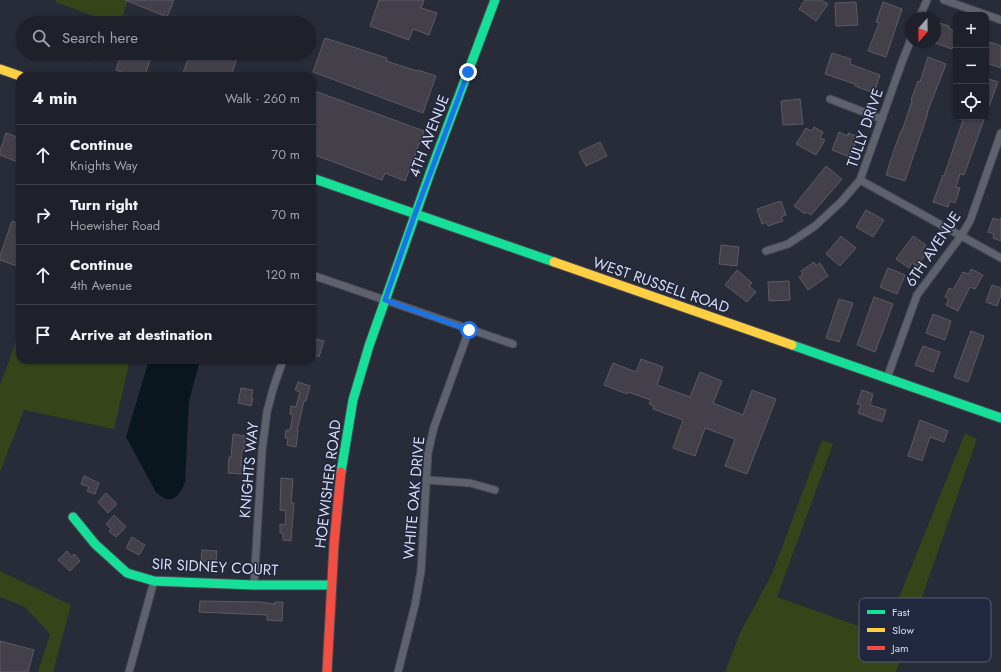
<!DOCTYPE html>
<html lang="en">
<head>
<meta charset="utf-8">
<style>
	body { margin:0; font-family:Jost,sans-serif; background:#2b2d36; color:#f1f3f6 }
	.controls { position:absolute; right:12px; top:12px; display:grid; overflow:hidden; border-radius:8px; box-shadow:0 1px 3px #0004 }
	.controls button { width:36px; height:36px; display:grid; place-items:center; padding:0; border:0; border-bottom:1px solid #3c3e47; background:#1e202a; color:#f1f3f6; font:20px sans-serif }
	.compass { position:absolute; left:905px; top:12px; width:36px; height:36px; border-radius:50%; background:#1e202a; box-shadow:0 1px 3px #0004; rotate:200deg }
	.stop { position:absolute; width:12px; height:12px; margin:-9px; border:3px solid #1a73e8; border-radius:50%; background:#fff }
	.stop.end { background:#1a73e8; border-color:#fff; box-shadow:0 1px 4px #0008 }
	.list { margin:0; padding:0; list-style:none }
	h2 { display:flex; justify-content:space-between; align-items:center; height:52px; margin:0; padding:0 16px; font-size:17px }
	h2 small { font-size:13px; font-weight:400; color:#a1a3a8 }
	.list li { display:grid; grid-template-columns:26px 1fr auto; gap:12px; align-items:center; box-sizing:border-box; height:60px; padding:0 16px; border-top:1px solid #3c3e47 }
	.list b { display:block; font-size:15px; white-space:nowrap }
	.list p { margin:0; font-size:13px; white-space:nowrap; color:#a1a3a8 }
	.list em { font-size:13px; font-style:normal; color:#a1a3a8 }
	.icon { flex:none; width:22px; height:22px; fill:none; stroke:currentColor; stroke-width:2; stroke-linecap:round; stroke-linejoin:round }
	.map { position:relative; flex:none; width:1001px; height:672px; overflow:hidden }
	.search { position:absolute; background:#1e202a; box-shadow:0 1px 3px #0004; left:16px; top:16px; width:300px; height:44px; display:flex; align-items:center; gap:10px; box-sizing:border-box; padding:0 14px; border-radius:22px; color:#a1a3a8; font-size:15px }
	.panel { position:absolute; background:#1e202a; box-shadow:0 1px 3px #0004; left:16px; top:72px; width:300px; height:292px; border-radius:12px }
	.map>svg:first-child { display:block }
	.green { fill:#354419 }
	.water { fill:#09161d }
	.building { fill:#43404a; stroke:#5d5a64 }
	.lines { fill:none; stroke-linecap:round; stroke-linejoin:round }
	.street-casing { stroke:#454954; stroke-width:9 }
	.fast-casing { stroke:#454954; stroke-width:11 }
	.slow-casing { stroke:#454954; stroke-width:11 }
	.jam-casing { stroke:#454954; stroke-width:11 }
	.street { stroke:#5f616c; stroke-width:7 }
	.fast { stroke:#16e098; stroke-width:9 }
	.slow { stroke:#ffcf43; stroke-width:9 }
	.jam { stroke:#f24e42; stroke-width:9 }
	.route { stroke:#1a73e8; stroke-width:5 }
	.labels { text-anchor:middle; dominant-baseline:central; stroke-width:3; stroke-linejoin:round; paint-order:stroke }
	.street-label { font-size:15px; fill:#d7ddec; stroke:#21273f }
	.key { fill:#21273f; stroke:#585e73; stroke-width:1 }
	.key-label { font-size:11px; fill:#d7ddec }
</style>
</head>
<body>
<div class="map">
<svg width="1001" height="672" viewBox="0 0 1001 672">
	<rect width="100%" height="100%" fill="#282b38"/>
	<g class="green">
		<polygon points="56,0 128,0 120,23 113,23 55,2"/>
		<polygon points="20,331 20,360 130,360 114,429 24,410 0,472 0,385"/>
		<polygon points="965,433 977,439 896,672 725,672 740,633 772,574 822,440 833,444 777,597 884,635"/>
		<polygon points="0,571 71,605 53,672 38,672 50,634 25,607 0,597"/>
	</g>
	<path class="water" d="M149 360H200L189 401 185 482C179 498 170 506 156 492L126 437Z"/>
	<g class="building">
		<polygon points="125,0 174,0 167,17"/>
		<polygon points="379,0 424,0 421,8 437,13 429,35 413,29 409,40 370,26"/>
		<polygon points="805,0 821,0 828,4 816,21 799,9"/>
		<polygon points="856,2 858,25 836,26 835,3"/>
		<polygon points="883,2 902,9 886,57 868,51 879,23 876,22"/>
		<polygon points="939,23 949,26 948,28 956,31 956,36 952,49 935,43 935,34"/>
		<polygon points="325,38 387,58 386,61 417,71 418,70 436,76 423,113 313,72"/>
		<polygon points="990,42 1001,46 1001,68 986,63 986,54"/>
		<polygon points="77,53 97,53 95,60 77,55"/>
		<polygon points="121,53 152,53 145,76 133,76 116,70"/>
		<polygon points="190,53 239,53 231,76 182,76"/>
		<polygon points="832,53 851,59 850,64 880,75 874,93 855,86 855,84 825,74"/>
		<polygon points="928,57 946,64 927,113 928,113 905,181 886,175 894,150 901,131 902,131 912,101 911,100 918,81 920,82"/>
		<polygon points="986,78 998,82 987,112 986,112"/>
		<polygon points="312,90 424,131 405,181 385,173 382,180 312,154"/>
		<polygon points="800,99 803,124 783,125 781,101"/>
		<polygon points="964,117 985,117 964,175 960,174 956,187 960,188 955,203 950,201 948,207 933,202 943,175 944,176"/>
		<polygon points="814,127 823,132 820,138 825,140 816,155 796,144 806,128 811,131"/>
		<polygon points="839,132 848,136 848,133 858,137 850,157 832,150"/>
		<polygon points="6,133 20,138 20,163 0,155 0,151"/>
		<polygon points="600,142 607,156 586,166 579,152"/>
		<polygon points="826,166 842,179 811,215 807,212 805,214 794,206"/>
		<polygon points="781,201 786,215 781,217 783,221 768,226 766,222 762,224 757,209"/>
		<polygon points="866,210 884,220 873,237 856,227"/>
		<polygon points="993,218 999,220 1001,218 1001,241 993,238 994,234 988,232"/>
		<polygon points="12,221 20,224 20,267 0,260 0,256"/>
		<polygon points="841,236 856,248 840,266 826,254"/>
		<polygon points="913,236 926,245 922,251 926,254 917,266 912,263 909,268 896,259"/>
		<polygon points="721,245 739,247 737,266 719,264"/>
		<polygon points="814,262 816,266 820,263 828,276 808,290 799,277 803,274 801,271"/>
		<polygon points="888,268 905,275 897,294 880,287"/>
		<polygon points="971,269 983,275 975,289 970,287 958,311 946,305 949,299 945,297 949,288 953,290 963,272 969,274"/>
		<polygon points="737,270 752,283 749,286 756,292 747,302 725,285"/>
		<polygon points="789,281 790,300 769,301 768,282"/>
		<polygon points="992,285 1001,288 1001,295 997,306 986,302"/>
		<polygon points="874,297 893,304 875,352 857,345"/>
		<polygon points="839,299 853,303 839,342 826,338"/>
		<polygon points="933,314 951,321 945,340 926,333"/>
		<polygon points="971,331 984,336 968,382 954,377"/>
		<polygon points="316,339 324,341 319,357 312,354 312,345 314,346"/>
		<polygon points="923,346 940,352 933,372 915,365"/>
		<polygon points="641,359 663,367 657,385 690,397 700,372 722,381 713,403 743,415 752,390 776,399 747,474 725,466 735,439 705,428 695,456 673,448 683,420 653,409 654,406 649,404 651,400 628,392 627,394 604,385 613,363 636,372"/>
		<polygon points="298,382 310,386 306,401 304,401 297,431 298,431 296,447 287,445 288,438 285,438 286,430 290,430 293,415 290,414 291,406 296,407 300,392 295,390"/>
		<polygon points="241,388 253,390 251,398 253,398 251,406 238,403"/>
		<polygon points="862,390 873,394 870,405 886,410 882,422 858,413 861,405 857,404"/>
		<polygon points="920,420 948,431 944,442 930,437 922,461 908,456"/>
		<polygon points="233,434 245,436 244,451 242,451 241,465 244,466 243,474 228,473 229,457 231,457"/>
		<polygon points="84,476 99,483 95,494 87,491 89,487 81,484"/>
		<polygon points="281,478 293,479 291,503 294,503 291,541 283,540 283,533 280,533 280,524 285,525 286,511 280,510"/>
		<polygon points="106,493 117,504 108,513 98,502"/>
		<polygon points="114,515 126,527 116,537 109,531 111,529 106,524"/>
		<polygon points="132,537 145,545 139,555 126,548"/>
		<polygon points="202,550 217,551 216,562 201,561"/>
		<polygon points="67,551 72,557 74,554 80,561 70,571 58,560"/>
		<polygon points="200,601 260,602 275,604 275,602 283,602 282,621 267,620 267,615 199,612"/>
		<polygon points="0,641 34,650 28,672 0,672"/>
	</g>
	<g class="lines">
		<g class="street-casing">
			<g id="street">
				<polyline points="944,0 1001,20"/>
				<polyline points="919,18 927,0"/>
				<polyline points="830,99 882,119"/>
				<polyline points="860,180 1001,258"/>
				<polyline points="766,251 788,244 815,226 841,202 860,180 902,62 911,39"/>
				<polyline points="312,275 513,344"/>
				<polyline points="887,378 917,295 961,236 970,221 1001,133"/>
				<polyline points="427,480 470,483 495,490"/>
				<polyline points="254,585 262,451 267,412 273,389 283,360"/>
				<polyline points="129,672 154,581"/>
				<polyline points="398,672 415,605 421,571 428,453 434,427 469,330"/>
			</g>
		</g>
		<g class="fast-casing">
			<g id="fast">
				<polyline points="312,178 554,262"/>
				<polyline points="792,345 1001,418"/>
				<polyline points="341,472 353,400 369,346 430,173 495,0"/>
				<polyline points="73,517 95,544 127,573 154,581 254,585 331,585"/>
			</g>
		</g>
		<g class="slow-casing">
			<g id="slow">
				<polyline points="0,69 20,76"/>
				<polyline points="554,262 792,345"/>
			</g>
		</g>
		<g class="jam-casing">
			<polyline id="jam" points="327,672 334,544 341,472"/>
		</g>
		<use href="#street" class="street"/>
		<use href="#fast" class="fast"/>
		<use href="#slow" class="slow"/>
		<use href="#jam" class="jam"/>
	</g>
	<g class="lines">
		<polyline class="route" points="468,72 415,214 385,300 469,330"/>
	</g>
	<g class="labels">
		<g class="street-label">
			<text transform="translate(865 128) rotate(-71)">TULLY DRIVE</text>
			<text transform="translate(429 136) rotate(-69)">4TH AVENUE</text>
			<text transform="translate(933 249) rotate(-56)">6TH AVENUE</text>
			<text transform="translate(661 285) rotate(19)">WEST RUSSELL ROAD</text>
			<text transform="translate(249 470) rotate(-85)">KNIGHTS WAY</text>
			<text transform="translate(328 484) rotate(-83)">HOEWISHER ROAD</text>
			<text transform="translate(414 498) rotate(-85)">WHITE OAK DRIVE</text>
			<text transform="translate(215 567) rotate(3)">SIR SIDNEY COURT</text>
		</g>
	</g>
	<rect x="859" y="598" width="132" height="64" rx="6" class="key"/>
	<rect x="867" y="610" width="18" height="4" fill="#16e098"/>
	<rect x="867" y="628" width="18" height="4" fill="#ffcf43"/>
	<rect x="867" y="646" width="18" height="4" fill="#f24e42"/>
	<g class="key-label">
		<text x="892" y="616">Fast</text>
		<text x="892" y="634">Slow</text>
		<text x="892" y="652">Jam</text>
	</g>
</svg>
<div class="controls">
<button>+</button>
<button>−</button>
<button><svg class="icon" aria-label="locate" viewBox="0 0 24 24"><circle cx="12" cy="12" r="6"/><path d="M12 2v4M12 18v4M2 12h4M18 12h4"/></svg></button>
</div>
<svg class="compass" viewBox="-18 -18 36 36"><path d="M0-13l5 13h-10z" fill="#e53935"/><path d="M0 13l5-13h-10z" fill="#a1a3a8"/></svg>
<div class="stop" style="left:469px;top:330px"></div>
<div class="stop end" style="left:468px;top:72px"></div>
<div class="search"><svg class="icon" aria-label="search" viewBox="0 0 24 24"><circle cx="10" cy="10" r="6"/><path d="M15 15l6 6"/></svg>Search here</div>
<section class="panel">
<h2>4 min<small>Walk · 260 m</small></h2>
<ul class="list">
<li><svg class="icon" aria-label="ahead" viewBox="0 0 24 24"><path d="M12 20V5M6 11l6-6 6 6"/></svg><div><b>Continue</b><p>Knights Way</p></div><em>70 m</em></li>
<li><svg class="icon" aria-label="right" viewBox="0 0 24 24"><path d="M7 20v-9h11M14 6l5 5-5 5"/></svg><div><b>Turn right</b><p>Hoewisher Road</p></div><em>70 m</em></li>
<li><svg class="icon" aria-label="ahead" viewBox="0 0 24 24"><path d="M12 20V5M6 11l6-6 6 6"/></svg><div><b>Continue</b><p>4th Avenue</p></div><em>120 m</em></li>
<li><svg class="icon" aria-label="arrive" viewBox="0 0 24 24"><path d="M6 21V4h12l-3 4 3 4H6"/></svg><div><b>Arrive at destination</b></div></li>
</ul>
</section>
</div>
</body>
</html>
